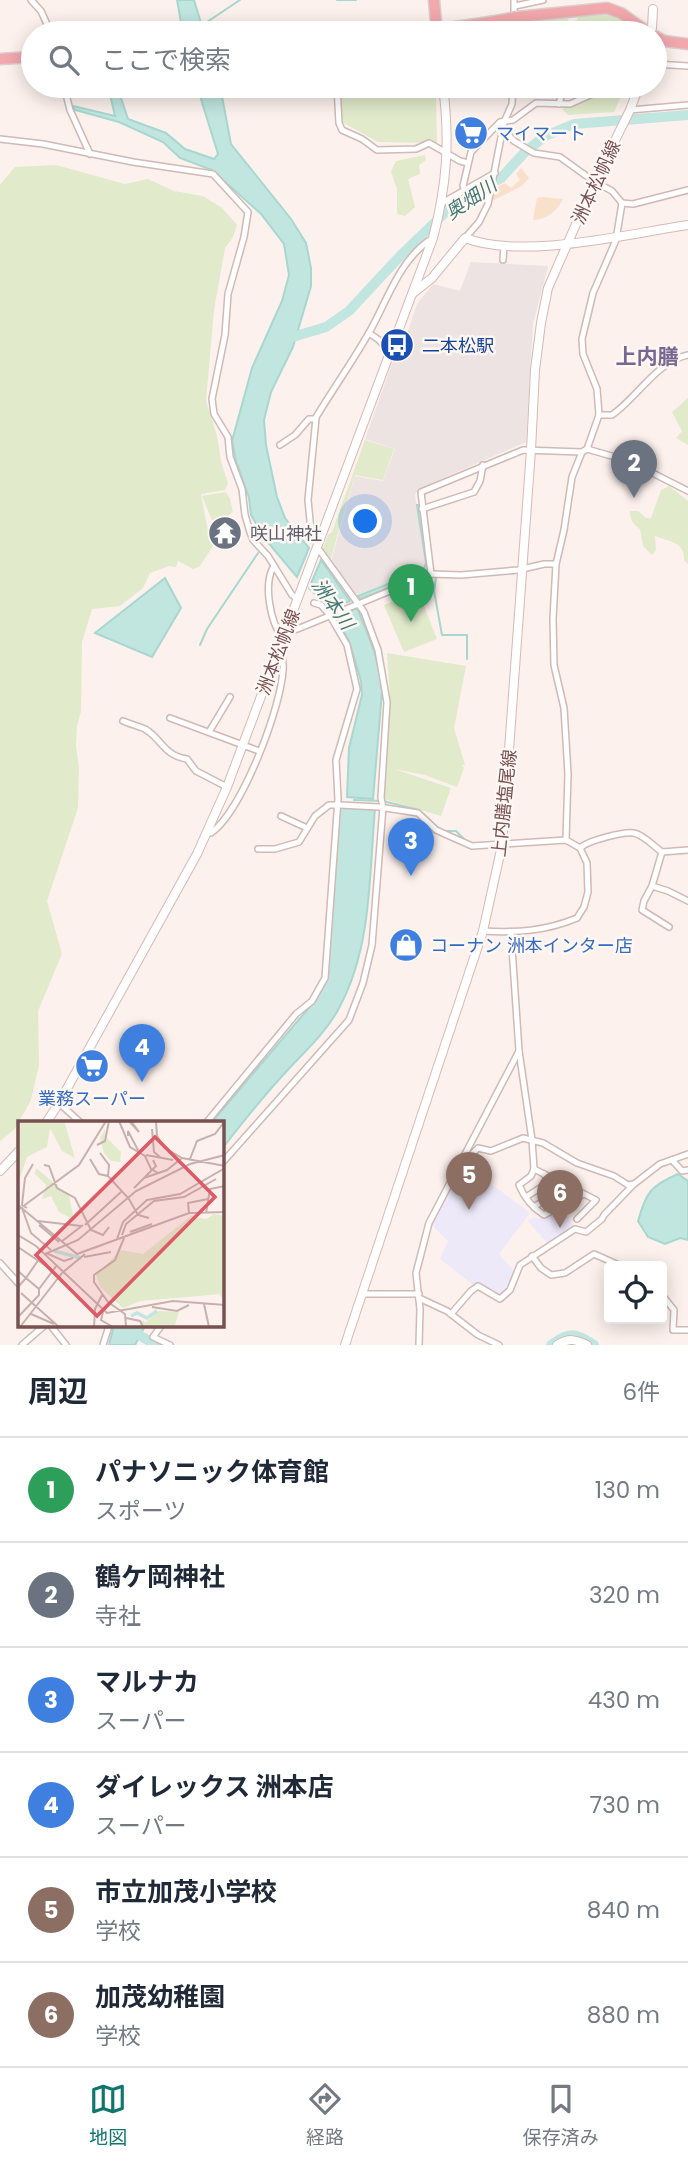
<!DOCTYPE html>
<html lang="ja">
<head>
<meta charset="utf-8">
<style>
	body { margin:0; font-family:Poppins,"Noto Sans JP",sans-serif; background:#f6f6f7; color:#1f2937 }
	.controls { position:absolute; right:21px; bottom:21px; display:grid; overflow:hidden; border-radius:7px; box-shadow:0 4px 18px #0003 }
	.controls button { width:63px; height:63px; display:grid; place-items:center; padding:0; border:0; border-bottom:2px solid #e0e1e3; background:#fff; color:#1f2937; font:35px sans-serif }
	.you { position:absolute; left:366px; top:522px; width:24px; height:24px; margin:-18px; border:5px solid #fff; border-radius:50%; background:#1a73e8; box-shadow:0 0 0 10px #1a73e833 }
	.badge { display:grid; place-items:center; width:46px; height:46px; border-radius:50%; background:#0f766e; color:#fff; font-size:23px; font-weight:700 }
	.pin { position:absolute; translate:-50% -58px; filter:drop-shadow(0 2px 4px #0008) }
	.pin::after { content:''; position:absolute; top:37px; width:24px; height:21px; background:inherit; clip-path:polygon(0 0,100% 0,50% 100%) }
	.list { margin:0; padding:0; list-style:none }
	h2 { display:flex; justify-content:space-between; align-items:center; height:91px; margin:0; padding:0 28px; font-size:30px }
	h2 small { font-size:23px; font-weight:400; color:#747a83 }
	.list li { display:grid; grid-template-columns:46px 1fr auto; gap:21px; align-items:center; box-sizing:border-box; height:105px; padding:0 28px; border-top:2px solid #e0e1e3 }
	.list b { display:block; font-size:26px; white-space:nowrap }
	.list p { margin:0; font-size:23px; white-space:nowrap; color:#747a83 }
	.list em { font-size:23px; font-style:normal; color:#747a83 }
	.icon { flex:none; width:38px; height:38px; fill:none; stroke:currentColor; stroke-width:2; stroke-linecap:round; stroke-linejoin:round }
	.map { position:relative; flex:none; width:688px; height:1345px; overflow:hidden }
	.search { position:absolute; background:#fff; box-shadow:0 4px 18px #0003; left:21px; right:21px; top:21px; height:77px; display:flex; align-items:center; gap:18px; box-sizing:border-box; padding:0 24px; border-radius:38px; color:#747a83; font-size:26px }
	.sheet { height:721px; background:#fff }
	nav { display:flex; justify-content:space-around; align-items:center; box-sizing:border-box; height:98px; border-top:2px solid #e0e1e3; background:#fff; font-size:19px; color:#747a83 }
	nav a { display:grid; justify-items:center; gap:4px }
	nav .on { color:#0f766e }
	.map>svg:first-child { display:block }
	.industrial { fill:#ece3e2 }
	.education { fill:#eee9f9 }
	.green { fill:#e1eacb }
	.sand { fill:#f9e0ca }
	.water { fill:#c1e5df; stroke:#a8d7cf; stroke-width:2 }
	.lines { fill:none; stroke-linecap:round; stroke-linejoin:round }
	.stream { stroke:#a8d7cf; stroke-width:2 }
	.river { stroke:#c1e5df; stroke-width:10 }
	.street-casing { stroke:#d1b9b5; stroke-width:8 }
	.secondary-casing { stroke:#d6b9b5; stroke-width:10 }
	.highway-casing { stroke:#d9cfce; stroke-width:13 }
	.street { stroke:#fff; stroke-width:5 }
	.secondary { stroke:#fff; stroke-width:8 }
	.highway { stroke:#f2a8ac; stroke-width:10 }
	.highway-bridge-casing { stroke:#d9cfce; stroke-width:13; stroke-linecap:butt }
	.highway-bridge { stroke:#f2a8ac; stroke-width:10 }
	.labels { text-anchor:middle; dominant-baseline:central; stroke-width:5; stroke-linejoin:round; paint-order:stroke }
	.shop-label { font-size:18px; fill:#366cbe; stroke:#fef7f4; text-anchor:start }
	.street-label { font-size:18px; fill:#775250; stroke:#fef7f4 }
	.transit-label { font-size:18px; fill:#164399; stroke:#fef7f4; text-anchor:start }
	.worship-label { font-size:18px; fill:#5b616d; stroke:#fef7f4; text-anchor:start }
	.water-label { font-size:19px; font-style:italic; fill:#437a72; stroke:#fef7f4 }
	.quarter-label { font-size:21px; font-weight:bold; fill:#776892; stroke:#fef7f4 }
	.inset-river { fill:none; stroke:#c1e5df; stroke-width:3.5 }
	.inset-road { fill:none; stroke:#c7b1ae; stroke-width:2 }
	.view { fill:#dd5a66; fill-opacity:0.15; stroke:#dd5a66; stroke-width:3.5 }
	.inset-edge { fill:none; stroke:#775250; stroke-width:3.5 }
</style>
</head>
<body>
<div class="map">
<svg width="688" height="1345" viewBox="0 0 688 1345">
	<rect width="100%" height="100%" fill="#fcf1ed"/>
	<polygon class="industrial" points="471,262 548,266 533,324 526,442 418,489 415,495 425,562 421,571 356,595 331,561 355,476 383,481 395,449 365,439 393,361 401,350 406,337 417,304 433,284 460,291"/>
	<g class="education">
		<polygon points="463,1163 530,1213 499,1254 513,1270 514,1276 500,1295 493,1294 480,1285 472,1284 440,1259 448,1241 432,1225"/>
		<polygon points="561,1208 574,1226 547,1243 528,1221 533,1217 539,1219"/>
	</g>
	<g class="green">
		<path d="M607 12 630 22 629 32C615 35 585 35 574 24L579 16Z"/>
		<polygon points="570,14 567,23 570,32 453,33 453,31"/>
		<polygon points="338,86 434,86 436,98 437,143 378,142 342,122"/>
		<polygon points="607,91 622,94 614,112 568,115 562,109"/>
		<polygon points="425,155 426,160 419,165 420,174 408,179 415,207 405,216 397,214 397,189 391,172 396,161"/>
		<polygon points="56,165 125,184 148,179 174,191 203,196 222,208 237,225 233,237 225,248 214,310 206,401 217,436 221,461 228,484 225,490 201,494 208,531 215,543 199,567 193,569 178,561 176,567 169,566 150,573 143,588 120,606 92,609 82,642 81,711 77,726 76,746 79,768 78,808 47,901 62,954 38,1011 39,1065 31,1100 15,1129 0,1141 0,185 15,167"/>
		<polygon points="688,398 688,445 676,438 682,431 672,412"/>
		<polygon points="365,440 394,449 383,480 355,475 330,561 322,551 328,535 332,532"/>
		<path d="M669 486 688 501V564L684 560C685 542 670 542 655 536L656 550 652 555 643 546 640 529C633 524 630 520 630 511H638L646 518H651L661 490Z"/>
		<polygon points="226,492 230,499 233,512 225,518 212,520 202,496"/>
		<polygon points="418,591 437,639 404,652 384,605"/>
		<polygon points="387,653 466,666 454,728 465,765 462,765 464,768 457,787 425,775 394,769 451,788 441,816 384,799 390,698"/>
	</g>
	<g class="sand">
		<polygon points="521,168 529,178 522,186 492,201 496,188 504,183 511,188 520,180 516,174"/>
		<path d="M541 197 563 199C558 210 546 220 533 220L537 198Z"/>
	</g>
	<g class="water">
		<polygon points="177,0 194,0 204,33 183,33"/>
		<polygon points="108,86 117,86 128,119 166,133 185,149 214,159 218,154 197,86 220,86 231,144 291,219 306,243 311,268 311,286 293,347 271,392 264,420 266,445 277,497 285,518 309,548 297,577 265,539 251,515 249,498 236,461 232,441 252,368 282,301 289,275 284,244 261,214 212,170 180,158 163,142 119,122 75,110 73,106 115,116"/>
		<polygon points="417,505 420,505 429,570 425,574 360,599 358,596 423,570 426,563"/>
		<polygon points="321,560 350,601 330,609 309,588"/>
		<polygon points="165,578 181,608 152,657 95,633"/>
		<path d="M357 608C369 636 380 662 382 692L373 799 347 797 349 748 362 695 361 681 349 641 335 617Z"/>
		<path d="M339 807 375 809C369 875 372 948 339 1008 326 1033 303 1053 284 1074 262 1098 242 1123 222 1149V1123H211L313 1003 326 980Z"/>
		<path d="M678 1174 688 1181V1240L680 1238 665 1244 648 1237 638 1221C646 1193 650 1186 678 1174Z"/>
		<polygon points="114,1326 145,1326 135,1345 109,1345"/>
	</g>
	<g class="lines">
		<g class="stream">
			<polyline points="337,0 356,0"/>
			<polyline points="207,22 240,0"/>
			<polyline points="436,578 434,591 442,635 467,635 467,659"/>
			<polyline points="200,645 207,629 258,553"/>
			<polyline points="354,800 383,801 419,810 438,828"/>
			<polyline points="443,831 456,831 465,840"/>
		</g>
		<g class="river">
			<polyline points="286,339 326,327 349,311 402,254 452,206 501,178 525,152 545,136 574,124 688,115"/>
			<polyline points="129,1329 156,1345"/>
			<path d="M551 1345C570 1331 575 1333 594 1345"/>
		</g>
		<g class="street-casing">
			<g id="street">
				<polyline points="31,0 41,11 51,33"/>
				<polyline points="514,0 514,33"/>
				<polyline points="515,6 543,0"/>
				<polyline points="325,33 333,33"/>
				<polyline points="655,64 688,66"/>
				<polyline points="64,86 70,110 90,154"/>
				<polyline points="337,86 339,123 342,130 362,139 377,150 416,149 429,143 460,161 468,163"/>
				<polyline points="559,104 564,86"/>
				<polyline points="630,110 688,105"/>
				<polyline points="503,129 514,141 534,153 560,157 592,180 612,191 622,203 616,240 593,293 582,339 583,354 597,389 599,415 587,449"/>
				<polyline points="0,139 43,144 133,162 213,174 248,212 244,237 228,294 225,335 212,399 214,414 228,437 230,457 242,489 245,515 250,532 253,540 268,556 292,595 298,599"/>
				<polyline points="465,190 463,186 471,152 500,122 513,120 536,103 570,104 610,86"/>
				<polyline points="442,203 495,173"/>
				<polyline points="622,203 633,204 688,190"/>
				<polyline points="465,238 479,222 488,204 504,122 512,104 513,86"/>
				<polyline points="503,260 504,245"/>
				<polyline points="369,333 379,340 390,353"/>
				<path d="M599 415H612C637 398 656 362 688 355"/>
				<polyline points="316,418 308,500 311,531 320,540"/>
				<path d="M280 445 295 435 309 419H315C333 389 353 361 370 331 388 299 400 258 433 238"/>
				<polyline points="422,509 474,492 480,481 483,465"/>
				<path d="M274 566C263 583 270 623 283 638"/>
				<polyline points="431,574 421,492 523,450 582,452 587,449 629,461 688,491"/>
				<polyline points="287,629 292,631 300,628 431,574 461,575 518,570 544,564 556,564"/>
				<polyline points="170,718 259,751"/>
				<path d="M123 721C130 724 138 726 145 729 163 740 163 755 187 759L196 771 227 787"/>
				<polyline points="209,732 230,697"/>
				<polyline points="281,816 307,828"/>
				<path d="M208 831 211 833C242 811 281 708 283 670 284 665 282 659 282 654L278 652"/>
				<polyline points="566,840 568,774 564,708 554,665 553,619 556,564 564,530 572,477 582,452"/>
				<path d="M580 848C587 841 624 831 634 833 644 835 653 846 662 852L688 850"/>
				<path d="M258 849H275L299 842 315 816 329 805H340L379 807 418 813 436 830 472 846 566 840 580 848 587 863 588 892 584 907 577 918C546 931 516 933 483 931"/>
				<polyline points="662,852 652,886 644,901 642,910 669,927"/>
				<polyline points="652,886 668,891 688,901"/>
				<path d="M511 933 519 1051 532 1140 534 1169 531 1176 519 1185C524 1197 533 1208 544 1215L563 1205"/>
				<polyline points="59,1103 81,1123"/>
				<polyline points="206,1123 296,1014 312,1001 325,978 338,799 336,760 357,689 347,645 329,614 321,605 314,603"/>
				<polyline points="464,1158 466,1160 478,1148 491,1151 523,1138 543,1143 577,1163 614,1176 628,1185 634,1184 660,1164 688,1154"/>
				<polyline points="672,1160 682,1171 688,1170"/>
				<polyline points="222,1163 349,1020 363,983 372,945 383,807 381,798 387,702 378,650 364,612 320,551"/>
				<polyline points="534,1169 596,1200 577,1219"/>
				<polyline points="544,1174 565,1207 582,1195"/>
				<polyline points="526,1197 549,1182"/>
				<polyline points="534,1207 555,1193"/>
				<polyline points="532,1256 541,1268 551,1275 565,1273 594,1254 621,1266"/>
				<polyline points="0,1263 19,1284"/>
				<polyline points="362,1294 419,1294"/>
				<polyline points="662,1295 674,1310 673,1330 688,1330"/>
				<polyline points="419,1298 447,1311 478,1335 499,1345"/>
				<polyline points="451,1314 471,1291 478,1286 500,1299 510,1290 520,1265 575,1229 586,1232 602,1219 604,1215 634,1184"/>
				<polyline points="51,1326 66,1345"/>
				<polyline points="161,1326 153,1337 170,1345"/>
				<polyline points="22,1345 44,1326"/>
				<polyline points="103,1345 109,1326"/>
				<polyline points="419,1345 420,1309 416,1273 429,1223 519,1051"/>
			</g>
		</g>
		<g class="secondary-casing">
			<g id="secondary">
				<polyline points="652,28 653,9"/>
				<path d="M413 293 432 278 465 238C523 260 627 234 688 225"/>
				<path d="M46 1123 59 1103 197 854 227 787 433 238C447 185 450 140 443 86"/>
				<polyline points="0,1171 19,1151"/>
				<polyline points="345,1345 483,931 502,845 531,450 535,370 541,323 548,288 595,181 630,110 639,86"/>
				<path d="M557 1345C569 1338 575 1339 587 1345"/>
			</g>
		</g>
		<g class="highway-casing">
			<g id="highway">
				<polyline points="434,0 437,33"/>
				<polyline points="517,17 607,8 621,13 649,33"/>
				<polyline points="414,33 490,22"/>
				<polyline points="655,36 664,41 688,44"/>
				<polyline points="0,59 33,57"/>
			</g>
		</g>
		<use href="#street" class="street"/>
		<use href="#secondary" class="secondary"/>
		<use href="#highway" class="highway"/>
		<g class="highway-bridge-casing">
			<polyline id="highway-bridge" points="490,22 517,17"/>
		</g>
		<use href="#highway-bridge" class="highway-bridge"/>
	</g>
	<defs>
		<g id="supermarket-disc" transform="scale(1.75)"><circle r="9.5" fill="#3f7fe0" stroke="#fef7f4"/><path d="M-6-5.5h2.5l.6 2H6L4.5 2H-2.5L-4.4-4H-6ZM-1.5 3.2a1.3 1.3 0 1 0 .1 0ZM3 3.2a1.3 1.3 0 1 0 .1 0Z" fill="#fff"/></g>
		<g id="bus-disc" transform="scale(1.75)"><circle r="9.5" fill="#1a4fb4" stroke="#fef7f4"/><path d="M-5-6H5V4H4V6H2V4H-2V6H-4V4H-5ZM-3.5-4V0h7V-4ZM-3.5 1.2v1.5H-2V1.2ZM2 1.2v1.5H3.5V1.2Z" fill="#fff"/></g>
		<g id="temple-disc" transform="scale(1.75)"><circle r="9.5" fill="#6b7280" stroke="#fef7f4"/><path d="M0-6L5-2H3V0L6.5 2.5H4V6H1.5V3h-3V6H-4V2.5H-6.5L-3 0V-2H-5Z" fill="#fff"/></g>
		<g id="shop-disc" transform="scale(1.75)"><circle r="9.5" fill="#3f7fe0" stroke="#fef7f4"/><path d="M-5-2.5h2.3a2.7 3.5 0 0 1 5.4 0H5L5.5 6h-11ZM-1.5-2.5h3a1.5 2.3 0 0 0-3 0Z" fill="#fff"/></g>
	</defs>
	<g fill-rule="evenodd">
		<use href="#supermarket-disc" x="471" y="133"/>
		<use href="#bus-disc" x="397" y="345"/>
		<use href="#temple-disc" x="225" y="533"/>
		<use href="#shop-disc" x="406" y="945"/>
		<use href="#supermarket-disc" x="92" y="1066"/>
	</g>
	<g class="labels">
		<g class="shop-label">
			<text x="496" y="133">マイマート</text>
			<text x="430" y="945">コーナン 洲本インター店</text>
			<text x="92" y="1098" text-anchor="middle">業務スーパー</text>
		</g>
		<g class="street-label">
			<text transform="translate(596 182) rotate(-65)">洲本松帆線</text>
			<text transform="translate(278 652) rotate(-69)">洲本松帆線</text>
			<text transform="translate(504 803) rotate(-84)">上内膳塩尾線</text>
		</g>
		<g class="transit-label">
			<text x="422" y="345">二本松駅</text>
		</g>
		<g class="worship-label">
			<text x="250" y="533">咲山神社</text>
		</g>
		<g class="water-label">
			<text transform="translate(471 199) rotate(-34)">奥畑川</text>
			<text transform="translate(333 604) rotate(55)">洲本川</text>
		</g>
		<g class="quarter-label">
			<text x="647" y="356">上内膳</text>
		</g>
	</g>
	<g transform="translate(18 1121)">
		<rect width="206" height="206" fill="#fcf1ed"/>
		<path d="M0 0H46L57 37 44 30 32 7 29 26 9 36 0 63ZM87 8V15L103 31 102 41 93 40 86 32 82 17ZM18 47 51 75 56 99 41 91 33 75 24 78 28 64 17 53ZM196 93 206 95V179L201 173 181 175 123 180 105 187 82 166 78 154 103 129 125 133 173 95 188 98ZM141 190 161 191 157 204 125 206 123 201 125 199 127 202Z" fill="#e1eacb"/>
		<path class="inset-river" d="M36 130 63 137M113 195 119 192 129 197 139 190"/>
		<path class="inset-road" d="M101 0 112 26 127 35 133 48 140 52M111 0 121 11 113 0M138 0 139 15 147 27 164 37 207 45M134 8 136 31 143 37M110 15V10L121 31M79 24 87 20 91 0M82 32 91 44 90 55M128 34 155 39M72 38 81 53 90 55 111 78 120 94 131 97M172 38 179 20 197 13 207 0M26 44 31 45 39 67 57 77 73 109 85 114 91 106M126 57 149 49 164 37M116 67 138 45 135 39M0 84 59 133 171 92 207 91M4 87 13 112 33 129M9 87 4 84 7 57 15 43M0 89 61 44 88 0M171 92 170 82 190 78M188 92 192 68 207 65M20 100 63 105M21 104 41 121M67 104 103 71M112 111 134 103M0 114 18 125 89 192 155 180 207 184M104 114 108 103 136 80 166 76 198 58M106 117 97 139 76 154V161L90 181 107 193 108 206M99 118 105 101 129 79 162 73 207 47M43 121 65 104M0 126 34 149M28 132 46 140 55 137M27 133 60 119 118 70 172 43 207 34M66 136 93 131M0 150 8 157 0 166M44 152 67 133M21 168 39 144M3 172 41 206M186 183 191 206M134 186 159 190 171 184M85 191 83 199 95 206M13 193 36 203M0 196 21 174V168L8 157 21 138M108 197 122 200 125 206M2 206 44 152M76 206 77 188 84 174"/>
		<path class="view" d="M137 16 197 76 79 195 18 134Z"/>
		<rect width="206" height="206" class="inset-edge"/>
	</g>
</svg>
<div class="controls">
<button><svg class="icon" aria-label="locate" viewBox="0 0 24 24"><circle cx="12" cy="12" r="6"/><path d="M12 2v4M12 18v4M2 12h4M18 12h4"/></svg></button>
</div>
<div class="you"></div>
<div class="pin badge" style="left:411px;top:622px;background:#2e9e5b">1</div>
<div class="pin badge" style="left:634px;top:498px;background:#6b7280">2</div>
<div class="pin badge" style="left:411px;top:876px;background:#3f7fe0">3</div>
<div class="pin badge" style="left:142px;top:1082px;background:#3f7fe0">4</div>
<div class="pin badge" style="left:469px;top:1210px;background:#8d6e63">5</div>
<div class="pin badge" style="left:560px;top:1228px;background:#8d6e63">6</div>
<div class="search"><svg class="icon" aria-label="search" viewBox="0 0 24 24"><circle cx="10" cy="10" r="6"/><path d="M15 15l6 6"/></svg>ここで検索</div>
</div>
<section class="sheet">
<h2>周辺<small>6件</small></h2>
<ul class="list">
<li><span class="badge" style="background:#2e9e5b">1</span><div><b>パナソニック体育館</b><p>スポーツ</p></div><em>130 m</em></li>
<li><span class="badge" style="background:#6b7280">2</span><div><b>鶴ケ岡神社</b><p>寺社</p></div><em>320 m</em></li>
<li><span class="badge" style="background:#3f7fe0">3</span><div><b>マルナカ</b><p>スーパー</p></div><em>430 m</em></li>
<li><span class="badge" style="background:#3f7fe0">4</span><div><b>ダイレックス 洲本店</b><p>スーパー</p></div><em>730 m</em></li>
<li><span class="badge" style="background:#8d6e63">5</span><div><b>市立加茂小学校</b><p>学校</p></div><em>840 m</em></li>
<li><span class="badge" style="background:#8d6e63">6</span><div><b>加茂幼稚園</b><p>学校</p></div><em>880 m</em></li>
</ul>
</section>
<nav>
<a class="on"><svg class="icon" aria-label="map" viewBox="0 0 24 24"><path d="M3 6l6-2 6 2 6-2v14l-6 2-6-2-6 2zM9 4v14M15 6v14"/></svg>地図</a>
<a><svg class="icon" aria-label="directions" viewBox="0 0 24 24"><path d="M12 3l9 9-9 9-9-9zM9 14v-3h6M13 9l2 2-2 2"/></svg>経路</a>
<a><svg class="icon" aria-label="saved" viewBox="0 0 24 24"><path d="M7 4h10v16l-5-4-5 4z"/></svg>保存済み</a>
</nav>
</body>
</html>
